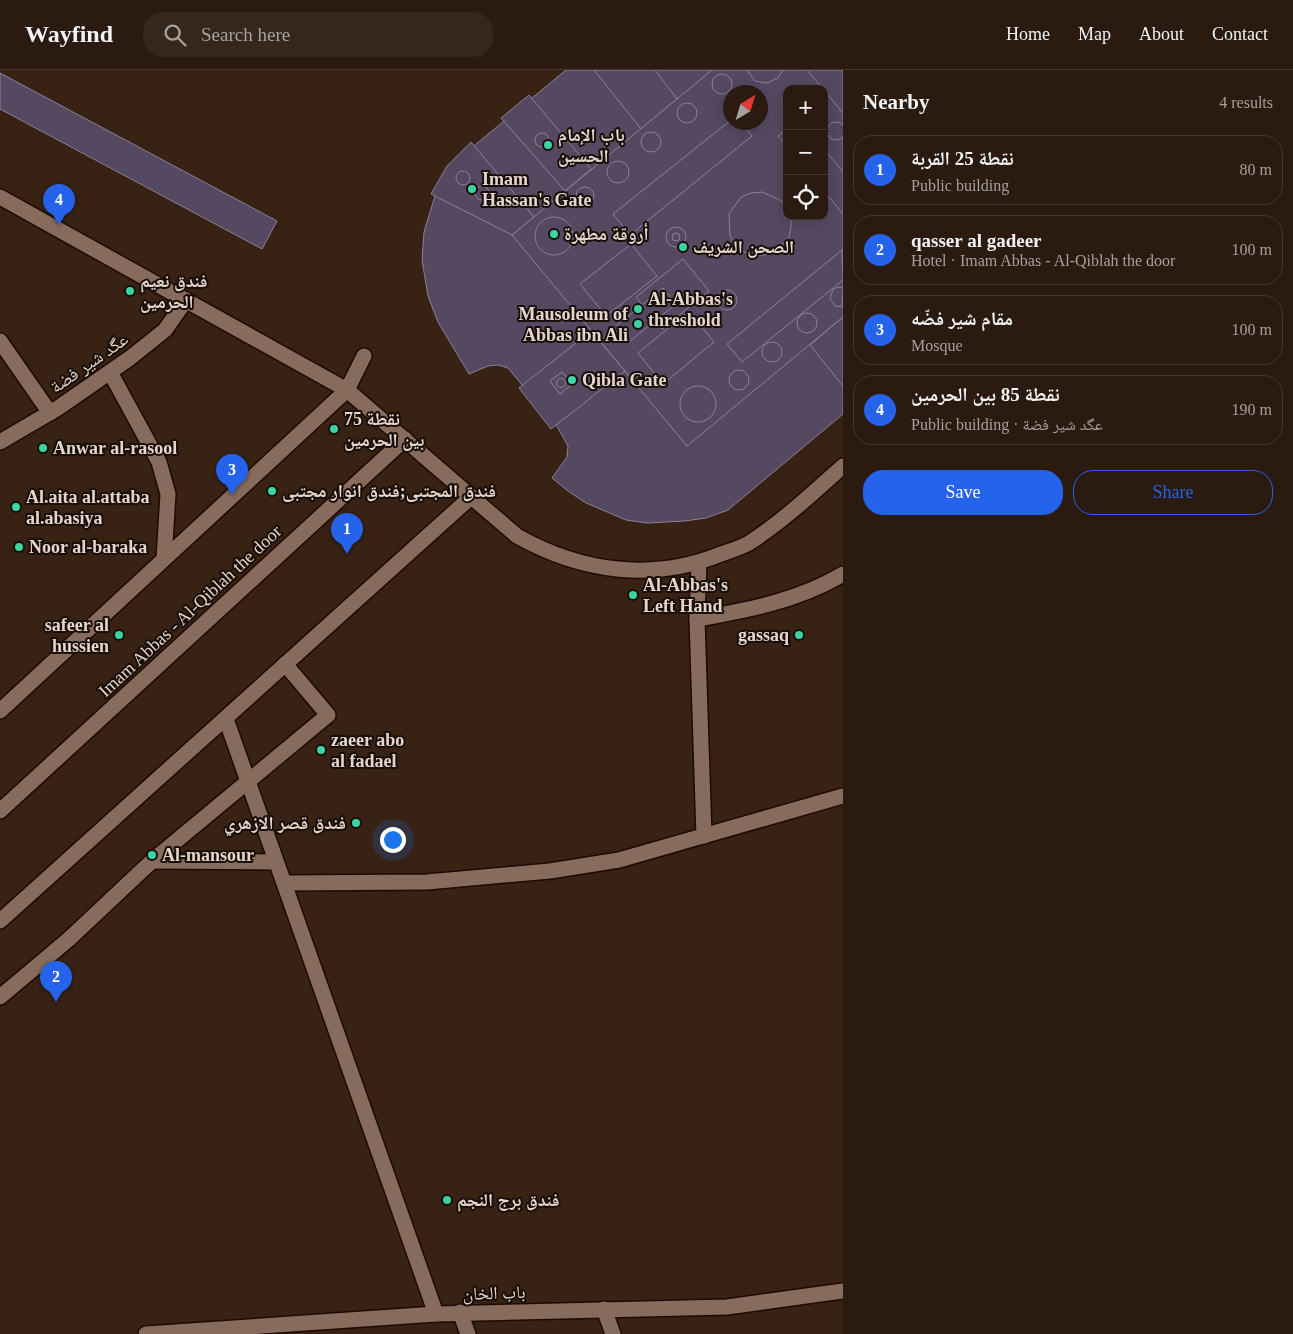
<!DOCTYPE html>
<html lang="en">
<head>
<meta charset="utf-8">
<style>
	body { margin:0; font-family:"Times New Roman","Noto Naskh Arabic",serif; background:#36271d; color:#f1f3f6 }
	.controls { position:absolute; right:15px; top:15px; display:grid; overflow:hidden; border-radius:10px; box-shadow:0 2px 12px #0003 }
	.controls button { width:45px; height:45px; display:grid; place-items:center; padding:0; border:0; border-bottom:1px solid #46382f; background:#2a1a0f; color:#f1f3f6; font:25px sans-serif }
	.compass { position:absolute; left:723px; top:15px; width:45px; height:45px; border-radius:50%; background:#2a1a0f; box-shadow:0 2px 12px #0003; rotate:38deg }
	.you { position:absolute; left:392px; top:769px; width:18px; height:18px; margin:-12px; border:4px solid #fff; border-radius:50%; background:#1a73e8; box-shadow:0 0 0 8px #1a73e833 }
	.badge { display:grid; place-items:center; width:32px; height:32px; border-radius:50%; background:#2563eb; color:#fff; font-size:16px; font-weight:700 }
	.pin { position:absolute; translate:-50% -41px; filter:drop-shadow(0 1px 2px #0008) }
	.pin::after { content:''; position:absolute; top:26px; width:18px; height:15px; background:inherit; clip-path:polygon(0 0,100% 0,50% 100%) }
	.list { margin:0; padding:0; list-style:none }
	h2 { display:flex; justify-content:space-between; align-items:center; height:65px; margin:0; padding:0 20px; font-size:21px }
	h2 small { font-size:16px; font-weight:400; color:#a5a19e }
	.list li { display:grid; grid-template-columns:32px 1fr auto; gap:15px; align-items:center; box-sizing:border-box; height:70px; margin:0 10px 10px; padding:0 10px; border:1px solid #46382f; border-radius:20px }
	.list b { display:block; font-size:19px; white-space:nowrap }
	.list p { margin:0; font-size:16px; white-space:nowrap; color:#a5a19e }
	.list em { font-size:16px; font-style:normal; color:#a5a19e }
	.actions { display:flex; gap:10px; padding:15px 20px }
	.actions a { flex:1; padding:11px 0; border:1px solid #2563eb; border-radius:20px; text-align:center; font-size:18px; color:#2563eb }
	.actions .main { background:#2563eb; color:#fff }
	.icon { flex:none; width:28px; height:28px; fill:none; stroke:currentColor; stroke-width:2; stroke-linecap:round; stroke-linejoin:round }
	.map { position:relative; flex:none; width:843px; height:1264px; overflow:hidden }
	header { display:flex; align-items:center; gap:30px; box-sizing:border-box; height:70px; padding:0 25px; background:#2a1a0f; border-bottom:1px solid #46382f }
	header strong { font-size:24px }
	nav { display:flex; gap:28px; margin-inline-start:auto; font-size:18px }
	.search { width:350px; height:45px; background:#36271d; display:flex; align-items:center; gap:12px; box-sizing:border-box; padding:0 18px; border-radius:20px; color:#a5a19e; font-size:19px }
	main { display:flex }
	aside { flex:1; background:#2a1a0f }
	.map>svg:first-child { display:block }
	.building { fill:#554962; stroke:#8c809a; fill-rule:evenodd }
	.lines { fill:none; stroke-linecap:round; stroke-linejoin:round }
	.street-casing { stroke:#1f0a01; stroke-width:18 }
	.street { stroke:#876b5c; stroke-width:15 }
	.poi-dot { fill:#3ad4a5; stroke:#180e08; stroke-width:2 }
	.labels { text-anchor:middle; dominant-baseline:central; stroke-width:4; stroke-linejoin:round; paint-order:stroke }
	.poi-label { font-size:18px; font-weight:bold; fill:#e5d5cd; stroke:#180e08; text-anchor:start }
	.street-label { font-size:18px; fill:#e5d5cd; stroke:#180e08 }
</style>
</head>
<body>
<header>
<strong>Wayfind</strong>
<div class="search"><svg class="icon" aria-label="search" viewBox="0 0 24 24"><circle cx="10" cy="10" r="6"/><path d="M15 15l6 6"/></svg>Search here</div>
<nav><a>Home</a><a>Map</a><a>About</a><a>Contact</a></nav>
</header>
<main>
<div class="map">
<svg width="843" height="1264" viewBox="0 0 843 1264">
	<rect width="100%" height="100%" fill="#382214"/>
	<g class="building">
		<path d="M566 0H843V344L728 440 706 448 685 451 647 453 626 450 586 433 568 421 552 408 567 387 568 376 558 358 508 298 498 295 488 296 469 304 438 252 428 226 422 190 424 162 438 116 458 89ZM787 19H824V146H787ZM731 22H761V52H731Z"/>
		<polygon points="594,0 655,0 677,29 641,59"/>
		<path d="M712 0H807L823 19H787V146H824V20L843 43V247L687 376 512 165ZM731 22H761V52H731Z"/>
		<polygon points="747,0 783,0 778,8 767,13 755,11"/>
		<polygon points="0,3 277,151 262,179 0,39"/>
		<circle cx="722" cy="14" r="10"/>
		<polygon points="529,25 591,99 565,121 501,48"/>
		<circle cx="687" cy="43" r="10"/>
		<polygon points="731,50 731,52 741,52 752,66 630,165 613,144"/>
		<circle cx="836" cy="61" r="9"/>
		<polygon points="787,59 787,76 778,66"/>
		<circle cx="651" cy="72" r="10"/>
		<circle cx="542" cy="70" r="7"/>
		<polygon points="471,72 534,147 512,165 431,124 447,96"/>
		<polygon points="824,79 843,102 843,144 824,121"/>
		<circle cx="618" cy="102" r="11"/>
		<circle cx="463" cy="108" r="7"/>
		<circle cx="482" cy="123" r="7"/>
		<circle cx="585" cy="126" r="9"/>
		<polygon points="762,122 780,130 787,137 787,146 791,147 791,157 789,167 775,182 765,185 754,185 744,182 735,175 730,165 729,144 741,127 751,123"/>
		<circle cx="554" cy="166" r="19"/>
		<circle cx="676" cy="167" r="10"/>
		<circle cx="676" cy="167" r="4"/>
		<polygon points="631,174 657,206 606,246 580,214"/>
		<polygon points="842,180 843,210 742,292 727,274"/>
		<polygon points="683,189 709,221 662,259 636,227"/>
		<polygon points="839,217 843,218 842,237 835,236 830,229 833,219"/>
		<polygon points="663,218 676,234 630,271 617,255"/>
		<circle cx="727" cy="230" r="10"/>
		<circle cx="727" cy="230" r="4"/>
		<polygon points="689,241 714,272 663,314 638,283"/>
		<circle cx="807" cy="253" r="10"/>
		<polygon points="843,247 843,316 810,275"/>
		<polygon points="591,261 625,301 551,359 519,318"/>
		<circle cx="772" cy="282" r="10"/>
		<circle cx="739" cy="310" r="10"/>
		<path d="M562 302 572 314 560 324 550 311ZM562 308 566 313 562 318 558 316 556 312Z"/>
		<polygon points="562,302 572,314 560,324 550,311"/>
		<circle cx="561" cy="313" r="4.5"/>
		<circle cx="698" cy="334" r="18"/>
	</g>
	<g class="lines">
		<g class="street-casing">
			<g id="street">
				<path d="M0 127 347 320 517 466C581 502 652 512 721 484 730 481 740 478 749 473 783 451 813 423 843 396"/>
				<polyline points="0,271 50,343"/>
				<polyline points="110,302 159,392 168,424 164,489"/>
				<polyline points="0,372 58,338 130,288 165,260 186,230"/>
				<polyline points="699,493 697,549 704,766"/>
				<path d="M697 549C748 540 798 531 843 504"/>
				<polyline points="0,641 347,320 364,286"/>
				<polyline points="226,649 436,1244"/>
				<polyline points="0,741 405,369"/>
				<polyline points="152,791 276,792"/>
				<polyline points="284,813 427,812 550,801 619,790 843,726"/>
				<polyline points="0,851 471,427"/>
				<polyline points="0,927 69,869 152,791 328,645 285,594"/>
				<polyline points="604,1239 613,1264"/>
				<polyline points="460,1242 468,1264"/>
				<polyline points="146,1264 436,1244 727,1237 843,1221"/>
			</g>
		</g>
		<use href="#street" class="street"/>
	</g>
	<g class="poi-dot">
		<circle cx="548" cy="75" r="5"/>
		<circle cx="472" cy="119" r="5"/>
		<circle cx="554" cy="164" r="5"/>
		<circle cx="683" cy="177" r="5"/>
		<circle cx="130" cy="221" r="5"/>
		<circle cx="638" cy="239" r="5"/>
		<circle cx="638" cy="254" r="5"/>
		<circle cx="572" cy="310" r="5"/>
		<circle cx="334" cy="359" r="5"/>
		<circle cx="43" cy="378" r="5"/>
		<circle cx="272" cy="421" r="5"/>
		<circle cx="16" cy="437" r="5"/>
		<circle cx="19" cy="477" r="5"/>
		<circle cx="633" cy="525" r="5"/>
		<circle cx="119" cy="565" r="5"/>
		<circle cx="799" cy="565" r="5"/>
		<circle cx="321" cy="680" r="5"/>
		<circle cx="356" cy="753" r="5"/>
		<circle cx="152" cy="785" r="5"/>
		<circle cx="447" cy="1130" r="5"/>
	</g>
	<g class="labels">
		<g class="poi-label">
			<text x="558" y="65">باب الإمام<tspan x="558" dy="21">الحسين</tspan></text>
			<text x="482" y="109">Imam<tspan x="482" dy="21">Hassan's Gate</tspan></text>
			<text x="564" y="164">أروقة مطهرة</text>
			<text x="693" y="177">الصحن الشريف</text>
			<text x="140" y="211">فندق نعيم<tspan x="140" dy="21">الحرمين</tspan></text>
			<text x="648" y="229">Al-Abbas's<tspan x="648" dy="21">threshold</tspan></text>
			<text x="628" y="244" text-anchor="end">Mausoleum of<tspan x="628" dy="21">Abbas ibn Ali</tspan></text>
			<text x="582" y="310">Qibla Gate</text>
			<text x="344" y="349">نقطة 75<tspan x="344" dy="21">بين الحرمين</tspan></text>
			<text x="53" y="378">Anwar al-rasool</text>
			<text x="282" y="421">فندق المجتبى;فندق انوار مجتبى</text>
			<text x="26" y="427">Al.aita al.attaba<tspan x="26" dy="21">al.abasiya</tspan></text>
			<text x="29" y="477">Noor al-baraka</text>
			<text x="643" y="515">Al-Abbas's<tspan x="643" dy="21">Left Hand</tspan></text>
			<text x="109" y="555" text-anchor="end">safeer al<tspan x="109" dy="21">hussien</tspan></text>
			<text x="789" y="565" text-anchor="end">gassaq</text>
			<text x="331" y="670">zaeer abo<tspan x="331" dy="21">al fadael</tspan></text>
			<text x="346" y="753" text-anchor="end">فندق قصر الازهري</text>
			<text x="162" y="785">Al-mansour</text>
			<text x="457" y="1130">فندق برج النجم</text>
		</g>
		<g class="street-label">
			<text transform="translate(89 293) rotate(-35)">عگد شير فضة</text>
			<text transform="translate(190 541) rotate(-43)">Imam Abbas - Al-Qiblah the door</text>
			<text transform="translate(494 1223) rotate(-2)">باب الخان</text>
		</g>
	</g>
</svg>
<div class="controls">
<button>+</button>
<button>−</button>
<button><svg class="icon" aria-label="locate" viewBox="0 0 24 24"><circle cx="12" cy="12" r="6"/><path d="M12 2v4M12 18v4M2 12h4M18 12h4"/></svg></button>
</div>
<svg class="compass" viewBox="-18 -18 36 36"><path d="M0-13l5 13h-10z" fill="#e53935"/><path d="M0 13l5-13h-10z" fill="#a5a19e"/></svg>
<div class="you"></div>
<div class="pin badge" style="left:347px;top:484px">1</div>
<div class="pin badge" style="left:56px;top:932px">2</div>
<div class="pin badge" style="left:232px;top:425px">3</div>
<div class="pin badge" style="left:59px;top:155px">4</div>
</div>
<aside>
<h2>Nearby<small>4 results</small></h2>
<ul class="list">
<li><span class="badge">1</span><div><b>نقطة 25 القربة</b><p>Public building</p></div><em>80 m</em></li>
<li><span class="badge">2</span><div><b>qasser al gadeer</b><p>Hotel · Imam Abbas - Al-Qiblah the door</p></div><em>100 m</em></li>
<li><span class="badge">3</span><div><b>مقام شير فضّه</b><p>Mosque</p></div><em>100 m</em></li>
<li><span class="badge">4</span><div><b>نقطة 85 بين الحرمين</b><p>Public building · عگد شير فضة</p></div><em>190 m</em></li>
</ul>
<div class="actions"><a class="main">Save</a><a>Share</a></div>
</aside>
</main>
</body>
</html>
